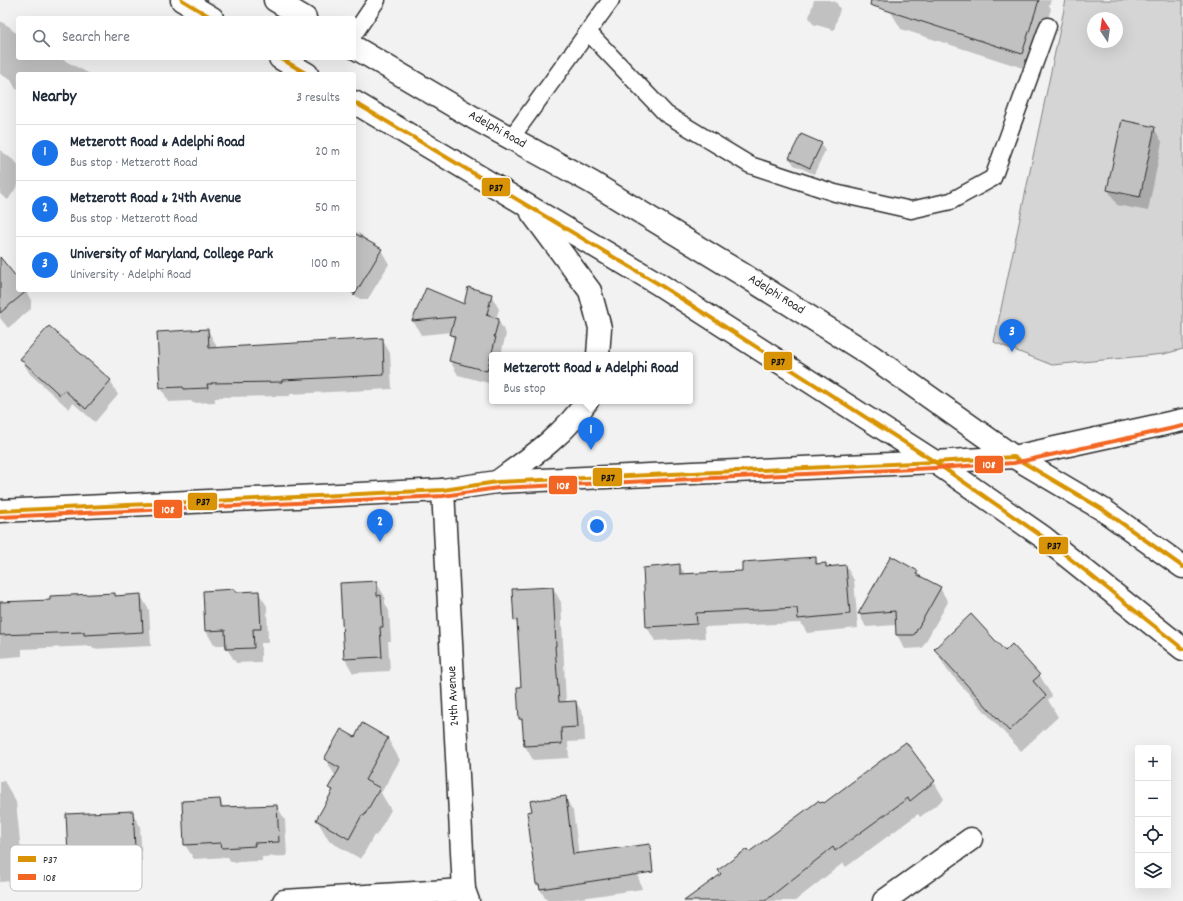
<!DOCTYPE html>
<html lang="en">
<head>
<meta charset="utf-8">
<style>
	body { margin:0; font-family:Dekko,sans-serif; background:#f6f6f7; color:#1f2937 }
	.controls { position:absolute; right:12px; bottom:12px; display:grid; overflow:hidden; border-radius:4px; box-shadow:0 4px 16px #0002 }
	.controls button { width:36px; height:36px; display:grid; place-items:center; padding:0; border:0; border-bottom:1px solid #e0e1e3; background:#fff; color:#1f2937; font:20px sans-serif }
	.compass { position:absolute; left:1087px; top:12px; width:36px; height:36px; border-radius:50%; background:#fff; box-shadow:0 4px 16px #0002; rotate:347deg }
	.you { position:absolute; left:597px; top:526px; width:14px; height:14px; margin:-10px; border:3px solid #fff; border-radius:50%; background:#1a73e8; box-shadow:0 0 0 6px #1a73e833 }
	.badge { display:grid; place-items:center; width:26px; height:26px; border-radius:50%; background:#1a73e8; color:#fff; font-size:13px; font-weight:700 }
	.pin { position:absolute; translate:-50% -33px; filter:drop-shadow(0 1px 2px #0008) }
	.pin::after { content:''; position:absolute; top:21px; width:14px; height:12px; background:inherit; clip-path:polygon(0 0,100% 0,50% 100%) }
	.popup { position:absolute; left:489px; top:352px; width:204px; height:52px; box-sizing:border-box; display:grid; place-content:center; border-radius:4px; background:#fff; filter:drop-shadow(0 1px 3px #0005); font-size:13px; white-space:nowrap; color:#747a83 }
	.popup b { font-size:15px; color:#1f2937 }
	.popup::after { content:''; position:absolute; left:50%; top:100%; margin-left:-8px; border:8px solid transparent; border-top-color:#fff }
	.list { margin:0; padding:0; list-style:none }
	h2 { display:flex; justify-content:space-between; align-items:center; height:52px; margin:0; padding:0 16px; font-size:17px }
	h2 small { font-size:13px; font-weight:400; color:#747a83 }
	.list li { display:grid; grid-template-columns:26px 1fr auto; gap:12px; align-items:center; box-sizing:border-box; height:56px; padding:0 16px; border-top:1px solid #e0e1e3 }
	.list b { display:block; font-size:15px; white-space:nowrap }
	.list p { margin:0; font-size:13px; white-space:nowrap; color:#747a83 }
	.list em { font-size:13px; font-style:normal; color:#747a83 }
	.icon { flex:none; width:22px; height:22px; fill:none; stroke:currentColor; stroke-width:2; stroke-linecap:round; stroke-linejoin:round }
	.map { position:relative; flex:none; width:1183px; height:901px; overflow:hidden }
	.search { position:absolute; background:#fff; box-shadow:0 4px 16px #0002; left:16px; top:16px; width:340px; height:44px; display:flex; align-items:center; gap:10px; box-sizing:border-box; padding:0 14px; border-radius:4px; color:#747a83; font-size:15px }
	.panel { position:absolute; background:#fff; box-shadow:0 4px 16px #0002; left:16px; top:72px; width:340px; height:220px; border-radius:4px }
	.map>svg:first-child { display:block }
	.green { fill:#d5d5d5; stroke:#808080; fill-rule:evenodd }
	.shadow { fill:#0003 }
	.building { fill:#c1c1c1; stroke:#2b2b2b }
	.lines { fill:none; stroke-linecap:round; stroke-linejoin:round }
	.lane-casing { stroke:#2b2b2b; stroke-width:19 }
	.street-casing { stroke:#2b2b2b; stroke-width:25 }
	.secondary-casing { stroke:#2b2b2b; stroke-width:25 }
	.lane { stroke:#fff; stroke-width:16 }
	.street { stroke:#fff; stroke-width:22 }
	.secondary { stroke:#fff; stroke-width:22 }
	.bus-1-casing { stroke:#fff; stroke-width:7 }
	.bus-2-casing { stroke:#fff; stroke-width:7 }
	.bus-1 { stroke:#d89406; stroke-width:4 }
	.bus-2 { stroke:#f26522; stroke-width:4 }
	.labels { text-anchor:middle; dominant-baseline:central; stroke-width:4; stroke-linejoin:round; paint-order:stroke }
	.street-label { font-size:13px; fill:#2b2b2b; stroke:#fff }
	.key { fill:#fff; stroke:#bfbfbf; stroke-width:1 }
	.key-label { font-size:11px; fill:#2b2b2b }
	.line-badge { stroke:#fff; stroke-width:1.5 }
	.badge-label { font-size:11px; text-anchor:middle; font-weight:bold; fill:#fff }
	.pale-badge-label { font-size:11px; text-anchor:middle; font-weight:bold; fill:#111 }
</style>
</head>
<body>
<div class="map">
<svg width="1183" height="901" viewBox="0 0 1183 901">
	<rect width="100%" height="100%" fill="#f2f2f2"/>
	<filter id="ink" filterUnits="userSpaceOnUse"><feTurbulence type="fractalNoise" baseFrequency=".025" numOctaves="2"/><feDisplacementMap in="SourceGraphic" scale="8" xChannelSelector="R" yChannelSelector="G"/><feConvolveMatrix kernelMatrix="1 2 1 2 8 2 1 2 1" color-interpolation-filters="sRGB"/></filter>
	<g filter="url(#ink)">
		<path class="green" d="M1066 0H1183V349L1164 354 1052 365 994 342ZM1093 18H1117V42H1093Z"/>
		<g class="shadow">
			<polygon points="814,0 829,0 836,2 840,9 834,30 813,24 809,17"/>
			<polygon points="894,0 1051,0 1049,5 1051,9 1032,71 901,29 891,12"/>
			<polygon points="0,21 10,27 12,30 18,34 18,58 60,58 90,74 18,74 18,90 16,89 11,80 0,74"/>
			<polygon points="1123,121 1154,128 1162,142 1148,211 1117,205 1108,190"/>
			<polygon points="821,144 825,151 814,174 794,165 790,158"/>
			<polygon points="0,150 16,162 18,165 18,185 8,200 0,194"/>
			<polygon points="354,231 362,235 365,240 381,250 389,264 368,299 360,299 346,290 354,290"/>
			<polygon points="0,259 18,280 18,290 25,290 31,300 31,309 8,328 0,318"/>
			<polygon points="426,290 465,306 491,295 499,309 496,319 498,320 506,334 502,350 503,352 503,355 492,355 492,384 458,375 450,361 455,341 451,335 452,332 421,335 413,321"/>
			<polygon points="208,330 216,345 216,348 382,339 390,353 392,389 290,394 290,396 219,397 219,398 215,398 215,402 193,403 191,401 169,402 161,388"/>
			<polygon points="21,359 110,380 118,395 95,422 73,403 69,409 30,374"/>
			<polygon points="891,557 917,572 920,577 940,588 948,602 922,648 905,649 897,635 897,625 866,627 859,614"/>
			<polygon points="815,558 819,565 826,564 828,568 846,566 854,580 858,628 807,633 801,623 704,627 705,638 655,641 647,627 679,565 685,574 743,571"/>
			<polygon points="376,582 385,597 385,603 389,611 391,641 388,641 390,671 353,673 345,659"/>
			<polygon points="553,588 561,602 566,703 576,702 584,716 585,741 568,742 569,758 533,760 525,746 523,724 520,719 522,688 518,627 515,620"/>
			<polygon points="234,590 236,593 258,592 267,606 268,643 261,643 261,662 236,663 227,649 227,645 214,645 206,631 204,592"/>
			<polygon points="115,594 116,597 141,596 149,610 151,646 93,649 92,646 22,649 22,656 0,658 0,603 51,601"/>
			<polygon points="1012,646 1040,676 1052,696 1048,700 1058,717 1021,751 947,670 935,649 1005,653"/>
			<polygon points="362,724 388,739 400,760 381,793 391,810 376,836 374,835 361,859 329,841 317,820 333,793 330,788 336,777 325,759 355,738"/>
			<polygon points="906,744 934,782 944,799 920,817 918,814 846,867 843,863 795,901 709,901 749,853 820,805 824,804"/>
			<polygon points="4,781 16,802 22,861 20,861 22,880 0,882 0,782"/>
			<polygon points="565,797 573,811 579,855 634,863 642,889 561,901 548,901 545,898 537,884 528,812 533,812"/>
			<polygon points="220,800 224,808 277,806 285,820 287,856 262,857 262,861 231,862 228,857 194,859 185,845"/>
			<polygon points="132,812 140,826 142,861 119,863 119,867 77,869 69,855"/>
		</g>
		<g class="building">
			<polygon points="871,0 1039,0 1022,54 870,5"/>
			<polygon points="1122,120 1155,127 1140,197 1107,190"/>
			<polygon points="801,134 822,143 810,168 789,158"/>
			<polygon points="354,233 382,249 354,296"/>
			<polygon points="0,257 18,279 18,290 28,290 0,313"/>
			<polygon points="468,287 492,294 487,314 488,314 486,315 499,319 494,337 496,337 487,371 449,361 455,336 450,335 455,317 412,321 426,288 464,304"/>
			<polygon points="49,326 111,380 86,409 64,390 60,395 20,359"/>
			<polygon points="208,329 209,348 383,338 384,375 282,380 282,382 211,383 212,384 207,384 208,388 184,389 183,387 160,388 157,332"/>
			<polygon points="891,556 918,571 916,574 941,587 914,635 896,635 895,611 858,614"/>
			<polygon points="816,557 816,564 826,563 826,567 846,565 850,614 798,619 797,608 696,613 697,624 646,627 643,568 680,564 680,574 742,571 742,562"/>
			<polygon points="377,581 377,596 381,595 383,627 380,627 382,657 344,659 340,583"/>
			<polygon points="553,587 556,646 555,646 559,702 576,701 578,727 561,728 562,744 524,746 522,719 519,719 517,687 521,687 517,620 514,621 512,589"/>
			<polygon points="235,589 235,592 259,591 261,629 253,629 254,648 226,649 225,630 205,631 203,591"/>
			<polygon points="115,593 115,596 141,594 143,632 84,635 84,632 0,635 0,602 50,600 50,596"/>
			<polygon points="971,614 1005,651 1012,644 1040,675 1033,681 1046,696 1009,731 934,649"/>
			<polygon points="362,723 388,738 365,780 380,788 364,816 362,815 349,839 316,820 333,790 328,788 340,768 324,759 341,729 355,737"/>
			<polygon points="906,742 935,781 910,801 908,798 835,851 833,847 765,901 684,901 721,874 718,870 747,849 749,852 818,801 820,803 823,802 824,803"/>
			<polygon points="566,796 573,854 650,844 653,872 540,889 539,884 536,884 527,812 532,811 530,801"/>
			<polygon points="220,799 221,807 277,805 279,842 254,843 255,846 222,848 221,843 184,845 182,801"/>
			<polygon points="133,811 135,847 111,849 111,853 68,855 66,814"/>
		</g>
		<g class="lines">
			<g class="lane-casing">
				<g id="lane">
					<polyline points="588,32 666,114 750,165 835,193 911,210 951,201 993,178 1048,26"/>
					<polyline points="354,34 377,0"/>
					<polyline points="511,138 611,0"/>
				</g>
			</g>
			<g class="street-casing">
				<g id="street">
					<polyline points="443,490 464,890 468,901"/>
					<polyline points="284,901 464,890"/>
					<polyline points="884,901 971,839"/>
				</g>
			</g>
			<g class="secondary-casing">
				<g id="secondary">
					<polyline points="182,0 212,18"/>
					<polyline points="275,0 305,18"/>
					<polyline points="354,47 474,118 591,182 742,274 870,355 1014,457 1102,509 1183,567"/>
					<polyline points="280,58 307,74"/>
					<polyline points="354,102 657,283 935,462 1043,537 1183,649"/>
					<polyline points="532,213 590,291 600,328 598,355"/>
					<path d="M497 482C530 458 564 435 587 401"/>
					<polyline points="0,511 443,490 497,482 935,462 1014,457 1183,420"/>
				</g>
			</g>
			<use href="#lane" class="lane"/>
			<use href="#street" class="street"/>
			<use href="#secondary" class="secondary"/>
			<g class="bus-1-casing">
				<g id="bus-1">
					<polyline points="182,0 212,18"/>
					<polyline points="280,58 307,74"/>
					<polyline points="354,102 657,283 935,462 1043,537 1183,649"/>
					<polyline points="0,511 443,490 497,482 935,462 1014,457 1102,509 1183,567"/>
				</g>
			</g>
			<g class="bus-2-casing">
				<polyline id="bus-2" points="0,517 443,496 498,488 935,468 1014,463 1183,426"/>
			</g>
			<use href="#bus-1" class="bus-1"/>
			<use href="#bus-2" class="bus-2"/>
		</g>
	</g>
	<g class="labels">
		<g class="street-label">
			<text transform="translate(497 130) rotate(29)">Adelphi Road</text>
			<text transform="translate(776 295) rotate(32)">Adelphi Road</text>
			<text transform="translate(454 696) rotate(-93)">24th Avenue</text>
		</g>
	</g>
	<rect x="10" y="845" width="132" height="46" rx="6" class="key"/>
	<rect x="18" y="856" width="18" height="6" fill="#d89406"/>
	<rect x="18" y="874" width="18" height="6" fill="#f26522"/>
	<g class="key-label">
		<text x="43" y="863">P37</text>
		<text x="43" y="881">108</text>
	</g>
	<g class="line-badge">
		<rect x="481" y="177" width="30" height="20" rx="4" fill="#d89406"/>
		<rect x="763" y="351" width="30" height="20" rx="4" fill="#d89406"/>
		<rect x="974" y="455" width="30" height="19" rx="4" fill="#f26522"/>
		<rect x="592" y="467" width="31" height="20" rx="4" fill="#d89406"/>
		<rect x="548" y="475" width="30" height="20" rx="4" fill="#f26522"/>
		<rect x="187" y="492" width="31" height="19" rx="4" fill="#d89406"/>
		<rect x="153" y="499" width="30" height="20" rx="4" fill="#f26522"/>
		<rect x="1038" y="536" width="31" height="19" rx="4" fill="#d89406"/>
	</g>
	<g class="badge-label">
		<text x="989" y="468">108</text>
		<text x="563" y="489">108</text>
		<text x="168" y="513">108</text>
	</g>
	<g class="pale-badge-label">
		<text x="496" y="191">P37</text>
		<text x="778" y="365">P37</text>
		<text x="608" y="481">P37</text>
		<text x="203" y="505">P37</text>
		<text x="1054" y="549">P37</text>
	</g>
</svg>
<div class="controls">
<button>+</button>
<button>−</button>
<button><svg class="icon" aria-label="locate" viewBox="0 0 24 24"><circle cx="12" cy="12" r="6"/><path d="M12 2v4M12 18v4M2 12h4M18 12h4"/></svg></button>
<button><svg class="icon" aria-label="layers" viewBox="0 0 24 24"><path d="M12 4l9 5-9 5-9-5zM3 14l9 5 9-5"/></svg></button>
</div>
<svg class="compass" viewBox="-18 -18 36 36"><path d="M0-13l5 13h-10z" fill="#e53935"/><path d="M0 13l5-13h-10z" fill="#747a83"/></svg>
<div class="you"></div>
<div class="pin badge" style="left:591px;top:450px">1</div>
<div class="popup"><b>Metzerott Road &amp; Adelphi Road</b>Bus stop</div>
<div class="pin badge" style="left:380px;top:542px">2</div>
<div class="pin badge" style="left:1012px;top:352px">3</div>
<div class="search"><svg class="icon" aria-label="search" viewBox="0 0 24 24"><circle cx="10" cy="10" r="6"/><path d="M15 15l6 6"/></svg>Search here</div>
<section class="panel">
<h2>Nearby<small>3 results</small></h2>
<ul class="list">
<li><span class="badge">1</span><div><b>Metzerott Road &amp; Adelphi Road</b><p>Bus stop · Metzerott Road</p></div><em>20 m</em></li>
<li><span class="badge">2</span><div><b>Metzerott Road &amp; 24th Avenue</b><p>Bus stop · Metzerott Road</p></div><em>50 m</em></li>
<li><span class="badge">3</span><div><b>University of Maryland, College Park</b><p>University · Adelphi Road</p></div><em>100 m</em></li>
</ul>
</section>
</div>
</body>
</html>
